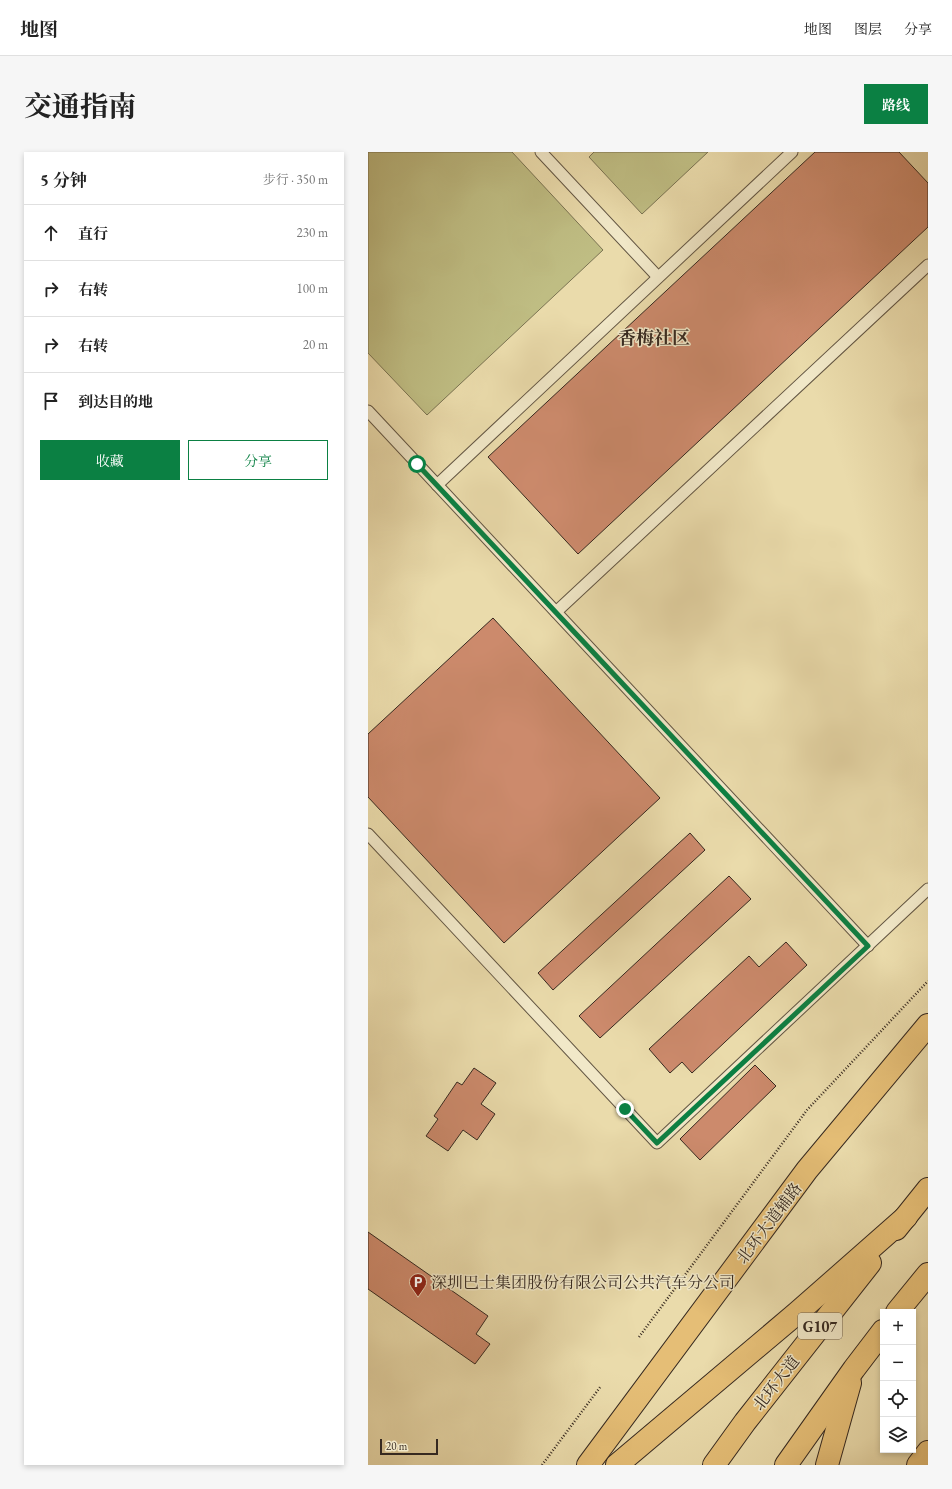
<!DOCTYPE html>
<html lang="zh">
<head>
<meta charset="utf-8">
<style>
	body { margin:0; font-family:"EB Garamond","Noto Serif SC",serif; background:#f6f6f6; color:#222 }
	.controls { position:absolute; right:12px; bottom:12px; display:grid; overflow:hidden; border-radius:0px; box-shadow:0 2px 6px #0003 }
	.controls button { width:36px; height:36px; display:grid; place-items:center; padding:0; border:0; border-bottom:1px solid #e0e0e0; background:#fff; color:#222; font:20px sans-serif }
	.scale { position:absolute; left:12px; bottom:10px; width:58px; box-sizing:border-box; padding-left:4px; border:2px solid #362920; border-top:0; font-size:11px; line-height:14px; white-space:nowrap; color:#362920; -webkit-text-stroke:3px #f1e8c8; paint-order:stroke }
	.stop { position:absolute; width:12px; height:12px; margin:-9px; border:3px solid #0b8043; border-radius:50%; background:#fff }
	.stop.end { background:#0b8043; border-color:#fff; box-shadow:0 1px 4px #0008 }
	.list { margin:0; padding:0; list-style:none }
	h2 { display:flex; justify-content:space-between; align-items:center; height:52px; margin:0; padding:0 16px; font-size:17px }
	h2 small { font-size:13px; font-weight:400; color:#767676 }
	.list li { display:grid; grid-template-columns:26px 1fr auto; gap:12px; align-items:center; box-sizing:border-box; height:56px; padding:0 16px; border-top:1px solid #e0e0e0 }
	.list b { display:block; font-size:15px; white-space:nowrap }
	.list em { font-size:13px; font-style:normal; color:#767676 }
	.actions { display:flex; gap:8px; padding:12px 16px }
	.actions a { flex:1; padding:9px 0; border:1px solid #0b8043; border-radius:0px; text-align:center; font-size:14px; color:#0b8043 }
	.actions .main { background:#0b8043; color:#fff }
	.icon { flex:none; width:22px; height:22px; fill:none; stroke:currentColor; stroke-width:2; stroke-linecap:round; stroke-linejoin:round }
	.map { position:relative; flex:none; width:560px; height:1313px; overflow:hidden; border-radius:0px }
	header { display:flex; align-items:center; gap:24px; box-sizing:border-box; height:56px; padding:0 20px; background:#fff; border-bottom:1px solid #e0e0e0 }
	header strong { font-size:19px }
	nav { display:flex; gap:22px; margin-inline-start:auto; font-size:14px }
	.intro { display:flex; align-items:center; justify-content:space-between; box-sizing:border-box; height:96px; padding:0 24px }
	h1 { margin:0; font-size:28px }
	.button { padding:10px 18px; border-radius:0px; background:#0b8043; color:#fff; font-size:14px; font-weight:700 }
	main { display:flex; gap:24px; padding:0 24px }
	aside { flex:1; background:#fff; border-radius:0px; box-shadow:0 2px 6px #0003 }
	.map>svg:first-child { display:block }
	.green { fill:#bfbd83; stroke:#7a7352 }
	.building { fill:#cc8a6c; stroke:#362920 }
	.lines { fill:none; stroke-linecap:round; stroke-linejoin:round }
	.service-casing { stroke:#635643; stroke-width:13 }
	.primary-casing { stroke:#362920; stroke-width:24 }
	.trunk-casing { stroke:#362920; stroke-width:24 }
	.path { stroke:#362920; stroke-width:2.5; stroke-dasharray:1 2; stroke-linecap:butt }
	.service { stroke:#f1e8c8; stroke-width:11 }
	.primary { stroke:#e5be76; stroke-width:22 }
	.trunk { stroke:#e5be76; stroke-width:22 }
	.route { stroke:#0b8043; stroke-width:5 }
	.labels { text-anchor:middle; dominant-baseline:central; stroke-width:3; stroke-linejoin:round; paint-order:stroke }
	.shield { fill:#f1e8c8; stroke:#6e6252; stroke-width:1 }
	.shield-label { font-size:15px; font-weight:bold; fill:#362920 }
	.street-label { font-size:16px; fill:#362920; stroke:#f1e8c8 }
	.poi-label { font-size:16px; fill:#362920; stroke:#f1e8c8; text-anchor:start }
	.quarter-label { font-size:18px; font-weight:bold; fill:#362920; stroke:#f1e8c8 }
</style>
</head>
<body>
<header>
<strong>地图</strong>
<nav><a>地图</a><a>图层</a><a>分享</a></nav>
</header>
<div class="intro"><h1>交通指南</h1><a class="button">路线</a></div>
<main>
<aside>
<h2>5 分钟<small>步行 · 350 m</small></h2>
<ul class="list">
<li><svg class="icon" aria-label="ahead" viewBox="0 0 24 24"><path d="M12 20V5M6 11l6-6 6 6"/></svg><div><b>直行</b></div><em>230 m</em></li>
<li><svg class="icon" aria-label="right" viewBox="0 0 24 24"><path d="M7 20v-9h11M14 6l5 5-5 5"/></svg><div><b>右转</b></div><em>100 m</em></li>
<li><svg class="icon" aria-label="right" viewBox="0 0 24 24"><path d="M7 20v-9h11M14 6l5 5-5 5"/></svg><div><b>右转</b></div><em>20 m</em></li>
<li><svg class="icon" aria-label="arrive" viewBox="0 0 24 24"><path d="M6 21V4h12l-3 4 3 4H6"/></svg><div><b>到达目的地</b></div></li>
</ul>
<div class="actions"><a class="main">收藏</a><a>分享</a></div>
</aside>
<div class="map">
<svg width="560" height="1313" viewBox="0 0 560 1313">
	<rect width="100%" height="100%" fill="#eadbab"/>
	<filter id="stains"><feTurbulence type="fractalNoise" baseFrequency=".005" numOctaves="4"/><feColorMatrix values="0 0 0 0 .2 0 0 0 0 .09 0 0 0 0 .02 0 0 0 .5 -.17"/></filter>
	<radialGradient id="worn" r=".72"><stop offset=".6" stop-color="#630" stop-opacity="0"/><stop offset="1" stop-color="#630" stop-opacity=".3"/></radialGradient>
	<g class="green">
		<polygon points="0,0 144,0 235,98 59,263 0,201"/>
		<polygon points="226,0 340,0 274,62 221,5"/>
	</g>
	<g class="building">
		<polygon points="447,0 531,0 560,31 560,75 210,402 120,305"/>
		<polygon points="125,466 292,646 136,791 0,645 0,582"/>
		<polygon points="322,681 337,698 185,838 170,821"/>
		<polygon points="361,724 383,747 232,886 211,864"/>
		<polygon points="418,790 439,813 324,921 314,910 302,921 281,897 381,804 391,815"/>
		<polygon points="387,913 408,934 332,1008 312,987"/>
		<polygon points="106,916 128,931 113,952 127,962 109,988 95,978 80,999 58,984 70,967 66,964 89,930 94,933"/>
		<polygon points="0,1080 120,1164 108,1182 122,1192 107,1212 0,1137"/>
	</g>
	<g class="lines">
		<g class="service-casing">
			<g id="service">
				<polyline points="173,0 290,125"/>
				<polyline points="0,259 500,794"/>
				<polyline points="69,333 424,0"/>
				<polyline points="188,460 560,113"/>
				<polyline points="0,682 289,991 560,737"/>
			</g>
		</g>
		<g class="primary-casing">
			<g id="primary">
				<polyline points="220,1313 439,1018 560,873"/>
				<polyline points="550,1313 560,1300"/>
			</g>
		</g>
		<g class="trunk-casing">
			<g id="trunk">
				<polyline points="528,1077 560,1037"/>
				<polyline points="529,1160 560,1122"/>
				<polyline points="249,1313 429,1161 538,1065"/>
				<polyline points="346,1313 377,1270 502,1111"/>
				<polyline points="418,1313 486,1217 515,1179"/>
				<polyline points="459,1313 482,1231"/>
			</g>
		</g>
		<g class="path">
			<polyline points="271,1185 439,958 560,829"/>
			<polyline points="174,1313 233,1234"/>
		</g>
		<use href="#service" class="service"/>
		<use href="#primary" class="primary"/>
		<use href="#trunk" class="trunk"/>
	</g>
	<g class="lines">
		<polyline class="route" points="49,312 500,794 289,991 257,957"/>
	</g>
	<defs>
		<g id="parking-pin" transform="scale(0.9)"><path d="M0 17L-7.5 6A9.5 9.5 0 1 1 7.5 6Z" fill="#8f2418" stroke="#f1e8c8"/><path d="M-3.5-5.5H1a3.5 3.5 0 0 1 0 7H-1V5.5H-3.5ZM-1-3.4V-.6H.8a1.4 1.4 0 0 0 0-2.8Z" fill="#fff"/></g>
	</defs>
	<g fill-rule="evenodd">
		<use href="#parking-pin" x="50" y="1130"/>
	</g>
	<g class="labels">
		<rect class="shield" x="430" y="1161" width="44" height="26" rx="3"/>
		<g class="shield-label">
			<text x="452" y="1174">G107</text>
		</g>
		<g class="street-label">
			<text transform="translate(401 1071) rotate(-53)">北环大道辅路</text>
			<text transform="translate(408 1231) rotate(-52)">北环大道</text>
		</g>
		<g class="poi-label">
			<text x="63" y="1130">深圳巴士集团股份有限公司公共汽车分公司</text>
		</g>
		<g class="quarter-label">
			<text x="286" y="185">香梅社区</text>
		</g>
	</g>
	<rect width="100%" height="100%" filter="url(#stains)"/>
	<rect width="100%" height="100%" fill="url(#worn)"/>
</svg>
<div class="controls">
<button>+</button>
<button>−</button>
<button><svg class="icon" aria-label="locate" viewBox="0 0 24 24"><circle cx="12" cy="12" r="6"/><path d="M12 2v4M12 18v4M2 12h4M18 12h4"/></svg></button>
<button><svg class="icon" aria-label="layers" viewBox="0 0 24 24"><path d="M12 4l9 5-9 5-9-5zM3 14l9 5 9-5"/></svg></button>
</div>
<div class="scale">20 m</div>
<div class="stop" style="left:49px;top:312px"></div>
<div class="stop end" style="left:257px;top:957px"></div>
</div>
</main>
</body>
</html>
